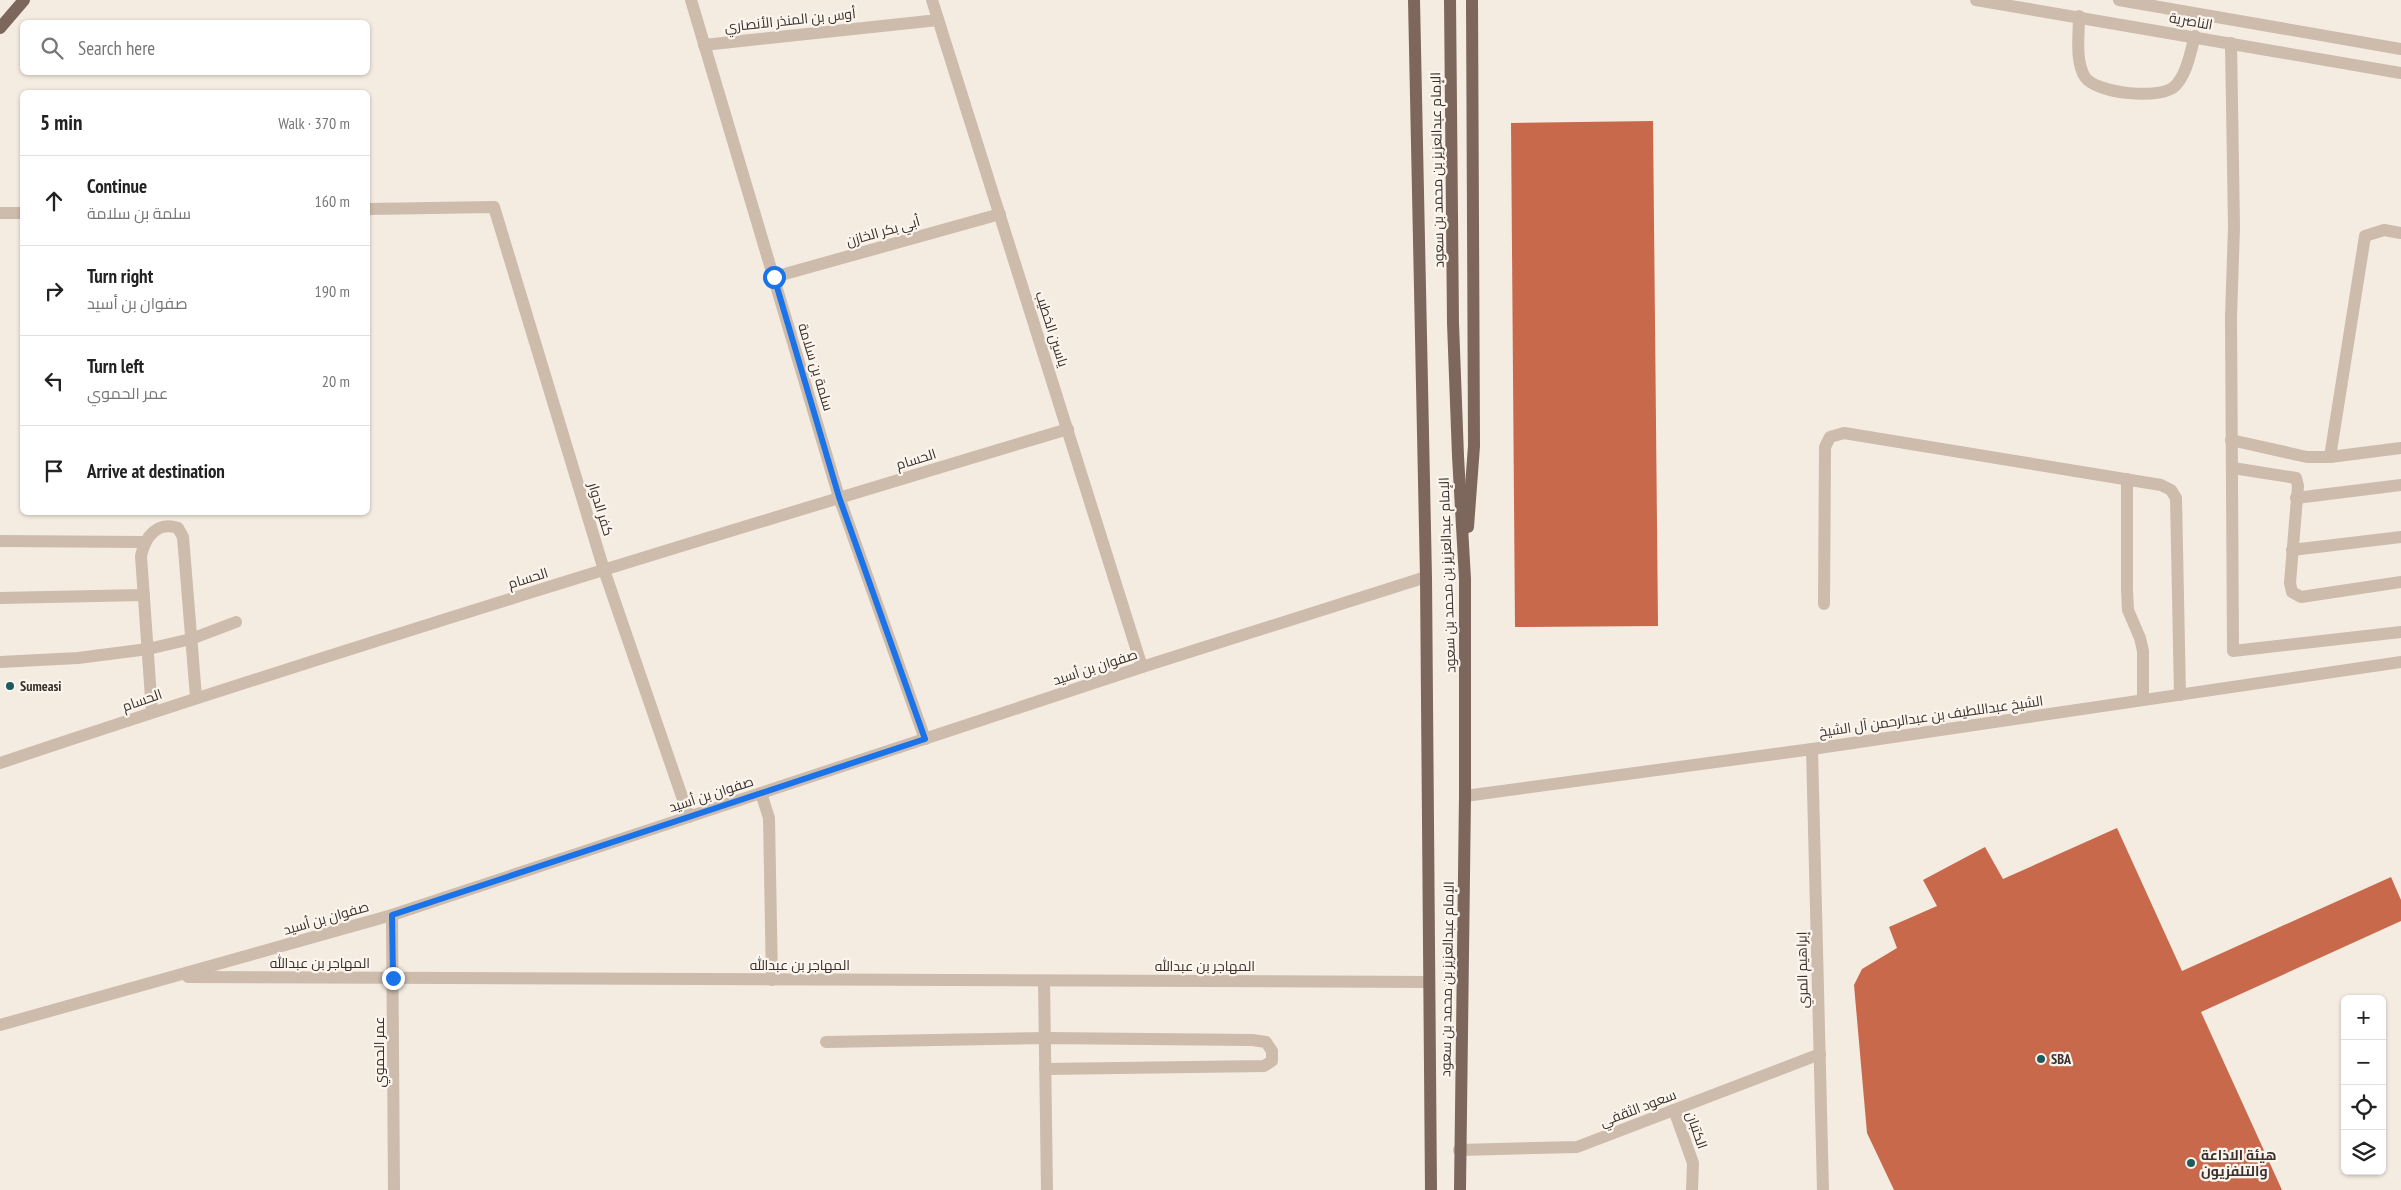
<!DOCTYPE html>
<html lang="en">
<head>
<meta charset="utf-8">
<style>
	body { margin:0; font-family:"PT Sans Narrow",Cairo,sans-serif; background:#f2f2f2; color:#222 }
	.controls { position:absolute; right:15px; bottom:15px; display:grid; overflow:hidden; border-radius:8px; box-shadow:0 1px 4px #0004 }
	.controls button { width:45px; height:45px; display:grid; place-items:center; padding:0; border:0; border-bottom:1px solid #e0e0e0; background:#fff; color:#222; font:25px sans-serif }
	.stop { position:absolute; width:15px; height:15px; margin:-11px; border:4px solid #1a73e8; border-radius:50%; background:#fff }
	.stop.end { background:#1a73e8; border-color:#fff; box-shadow:0 1px 5px #0008 }
	.list { margin:0; padding:0; list-style:none }
	h2 { display:flex; justify-content:space-between; align-items:center; height:65px; margin:0; padding:0 20px; font-size:21px }
	h2 small { font-size:16px; font-weight:400; color:#767676 }
	.list li { display:grid; grid-template-columns:32px 1fr auto; gap:15px; align-items:center; box-sizing:border-box; height:90px; padding:0 20px; border-top:1px solid #e0e0e0 }
	.list b { display:block; font-size:19px; white-space:nowrap }
	.list p { margin:0; font-size:16px; white-space:nowrap; color:#767676 }
	.list em { font-size:16px; font-style:normal; color:#767676 }
	.icon { flex:none; width:28px; height:28px; fill:none; stroke:currentColor; stroke-width:2; stroke-linecap:round; stroke-linejoin:round }
	.map { position:relative; flex:none; width:2401px; height:1190px; overflow:hidden }
	.search { position:absolute; background:#fff; box-shadow:0 1px 4px #0004; left:20px; top:20px; width:350px; height:55px; display:flex; align-items:center; gap:12px; box-sizing:border-box; padding:0 18px; border-radius:8px; color:#767676; font-size:19px }
	.panel { position:absolute; background:#fff; box-shadow:0 1px 4px #0004; left:20px; top:90px; width:350px; height:425px; border-radius:8px }
	.map>svg:first-child { display:block }
	.building { fill:#c8694b }
	.lines { fill:none; stroke-linecap:round; stroke-linejoin:round }
	.minor { stroke:#cdbbac; stroke-width:12 }
	.major { stroke:#7d675c; stroke-width:12 }
	.route { stroke:#1a73e8; stroke-width:6 }
	.poi-dot { fill:#1f5a5e; stroke:#fbf5ee; stroke-width:2 }
	.labels { text-anchor:middle; dominant-baseline:central; stroke-width:4.5; stroke-linejoin:round; paint-order:stroke }
	.street-label { font-size:14px; fill:#3b302b; stroke:#fbf5ee }
	.poi-label { font-size:14px; font-weight:bold; fill:#3b302b; stroke:#fbf5ee; text-anchor:start }
</style>
</head>
<body>
<div class="map">
<svg width="2401" height="1190" viewBox="0 0 2401 1190">
	<rect width="100%" height="100%" fill="#f4ebe1"/>
	<g class="building">
		<polygon points="1653,121 1658,626 1515,627 1511,123"/>
		<polygon points="2117,828 2182,971 2391,877 2401,900 2401,921 2201,1012 2282,1190 1894,1190 1867,1133 1854,985 1862,969 1897,948 1889,927 1937,906 1923,880 1985,847 2003,879"/>
	</g>
	<g class="lines">
		<g class="minor">
			<polyline points="691,0 839,497 925,739"/>
			<polyline points="932,0 1142,667"/>
			<polyline points="1976,0 2401,73"/>
			<polyline points="2119,0 2401,49"/>
			<path d="M2079 16C2079 34 2075 62 2085 77 2096 94 2162 100 2175 86 2187 74 2190 53 2195 36"/>
			<polyline points="2231,43 2234,227 2231,317 2233,651 2401,632"/>
			<polyline points="704,45 938,20"/>
			<polyline points="368,209 494,207 604,570 689,817"/>
			<polyline points="0,213 22,213"/>
			<polyline points="774,277 1000,214"/>
			<polyline points="2231,440 2307,457 2330,457 2401,448"/>
			<polyline points="2330,457 2365,236 2384,230 2401,233"/>
			<polyline points="2233,468 2296,478 2298,486 2290,583 2292,592 2301,597 2401,582"/>
			<polyline points="2127,479 2127,590 2128,610 2140,638 2143,651 2143,700"/>
			<polyline points="2296,498 2401,485"/>
			<polyline points="0,541 144,542"/>
			<polyline points="2292,550 2401,537"/>
			<polyline points="0,598 144,595"/>
			<polyline points="1824,604 1825,447 1830,437 1844,433 2161,485 2171,490 2176,498 2180,695"/>
			<polyline points="0,662 78,658 148,649 191,639 236,622"/>
			<path d="M152 712 141 556C145 537 157 521 178 528L183 537 196 697"/>
			<polyline points="1812,749 1823,1190"/>
			<path d="M0 763C354 645 711 536 1068 429"/>
			<polyline points="761,793 769,818 772,980"/>
			<polyline points="1465,796 1812,749 2401,662"/>
			<polyline points="392,915 394,1190"/>
			<polyline points="188,977 1428,982"/>
			<polyline points="1044,981 1047,1190"/>
			<polyline points="0,1025 392,915 1142,667 1426,577"/>
			<polyline points="826,1042 1045,1038 1252,1040 1266,1042 1272,1051 1272,1061 1264,1066 1045,1069"/>
			<polyline points="1674,1110 1693,1163 1692,1190"/>
			<polyline points="1459,1150 1577,1147 1820,1054"/>
		</g>
		<g class="major">
			<polyline points="1414,0 1426,577 1431,1190"/>
			<polyline points="1450,0 1453,323 1458,456 1465,579 1465,796 1460,1190"/>
			<polyline points="0,28 24,0"/>
			<polyline points="1468,527 1474,446 1472,0"/>
		</g>
	</g>
	<g class="lines">
		<polyline class="route" points="393,978 392,915 925,739 839,497 774,277"/>
	</g>
	<g class="poi-dot">
		<circle cx="10" cy="686" r="5"/>
		<circle cx="2041" cy="1059" r="5"/>
		<circle cx="2191" cy="1163" r="5"/>
	</g>
	<g class="labels">
		<g class="street-label">
			<text transform="translate(790 20) rotate(-6)">أوس بن المنذر الأنصاري</text>
			<text transform="translate(2191 21) rotate(10)">الناصرية</text>
			<text transform="translate(1437 170) rotate(-91)">الإمام عبدالعزيز بن محمد بن سعود</text>
			<text transform="translate(883 231) rotate(-16)">أبي بكر الخازن</text>
			<text transform="translate(1052 329) rotate(72)">ياسين الخطيب</text>
			<text transform="translate(816 367) rotate(73)">سلمة بن سلامة</text>
			<text transform="translate(916 459) rotate(-17)">الحسام</text>
			<text transform="translate(601 509) rotate(73)">كفر الدوار</text>
			<text transform="translate(1447 575) rotate(-92)">الإمام عبدالعزيز بن محمد بن سعود</text>
			<text transform="translate(528 578) rotate(-17)">الحسام</text>
			<text transform="translate(1095 667) rotate(-18)">صفوان بن أسيد</text>
			<text transform="translate(142 700) rotate(-19)">الحسام</text>
			<text transform="translate(1931 716) rotate(-8)">الشيخ عبداللطيف بن عبدالرحمن آل الشيخ</text>
			<text transform="translate(711 794) rotate(-18)">صفوان بن أسيد</text>
			<text transform="translate(326 918) rotate(-16)">صفوان بن أسيد</text>
			<text x="320" y="963">المهاجر بن عبدالله</text>
			<text x="800" y="965">المهاجر بن عبدالله</text>
			<text x="1205" y="966">المهاجر بن عبدالله</text>
			<text transform="translate(1802 970) rotate(-91)">إبراهيم المري</text>
			<text transform="translate(1447 979) rotate(-89)">الإمام عبدالعزيز بن محمد بن سعود</text>
			<text transform="translate(379 1052) rotate(-90)">عمر الحموي</text>
			<text transform="translate(1638 1108) rotate(-21)">سعود الثقفي</text>
			<text transform="translate(1697 1130) rotate(71)">الكتبان</text>
		</g>
		<g class="poi-label">
			<text x="20" y="686">Sumeasi</text>
			<text x="2051" y="1059">SBA</text>
			<text x="2201" y="1155">هيئة الاذاعة<tspan x="2201" dy="16">والتلفزيون</tspan></text>
		</g>
	</g>
</svg>
<div class="controls">
<button>+</button>
<button>−</button>
<button><svg class="icon" aria-label="locate" viewBox="0 0 24 24"><circle cx="12" cy="12" r="6"/><path d="M12 2v4M12 18v4M2 12h4M18 12h4"/></svg></button>
<button><svg class="icon" aria-label="layers" viewBox="0 0 24 24"><path d="M12 4l9 5-9 5-9-5zM3 14l9 5 9-5"/></svg></button>
</div>
<div class="stop" style="left:774px;top:277px"></div>
<div class="stop end" style="left:393px;top:978px"></div>
<div class="search"><svg class="icon" aria-label="search" viewBox="0 0 24 24"><circle cx="10" cy="10" r="6"/><path d="M15 15l6 6"/></svg>Search here</div>
<section class="panel">
<h2>5 min<small>Walk · 370 m</small></h2>
<ul class="list">
<li><svg class="icon" aria-label="ahead" viewBox="0 0 24 24"><path d="M12 20V5M6 11l6-6 6 6"/></svg><div><b>Continue</b><p>سلمة بن سلامة</p></div><em>160 m</em></li>
<li><svg class="icon" aria-label="right" viewBox="0 0 24 24"><path d="M7 20v-9h11M14 6l5 5-5 5"/></svg><div><b>Turn right</b><p>صفوان بن أسيد</p></div><em>190 m</em></li>
<li><svg class="icon" aria-label="left" viewBox="0 0 24 24"><path d="M17 20v-9H6M10 6l-5 5 5 5"/></svg><div><b>Turn left</b><p>عمر الحموي</p></div><em>20 m</em></li>
<li><svg class="icon" aria-label="arrive" viewBox="0 0 24 24"><path d="M6 21V4h12l-3 4 3 4H6"/></svg><div><b>Arrive at destination</b></div></li>
</ul>
</section>
</div>
</body>
</html>
